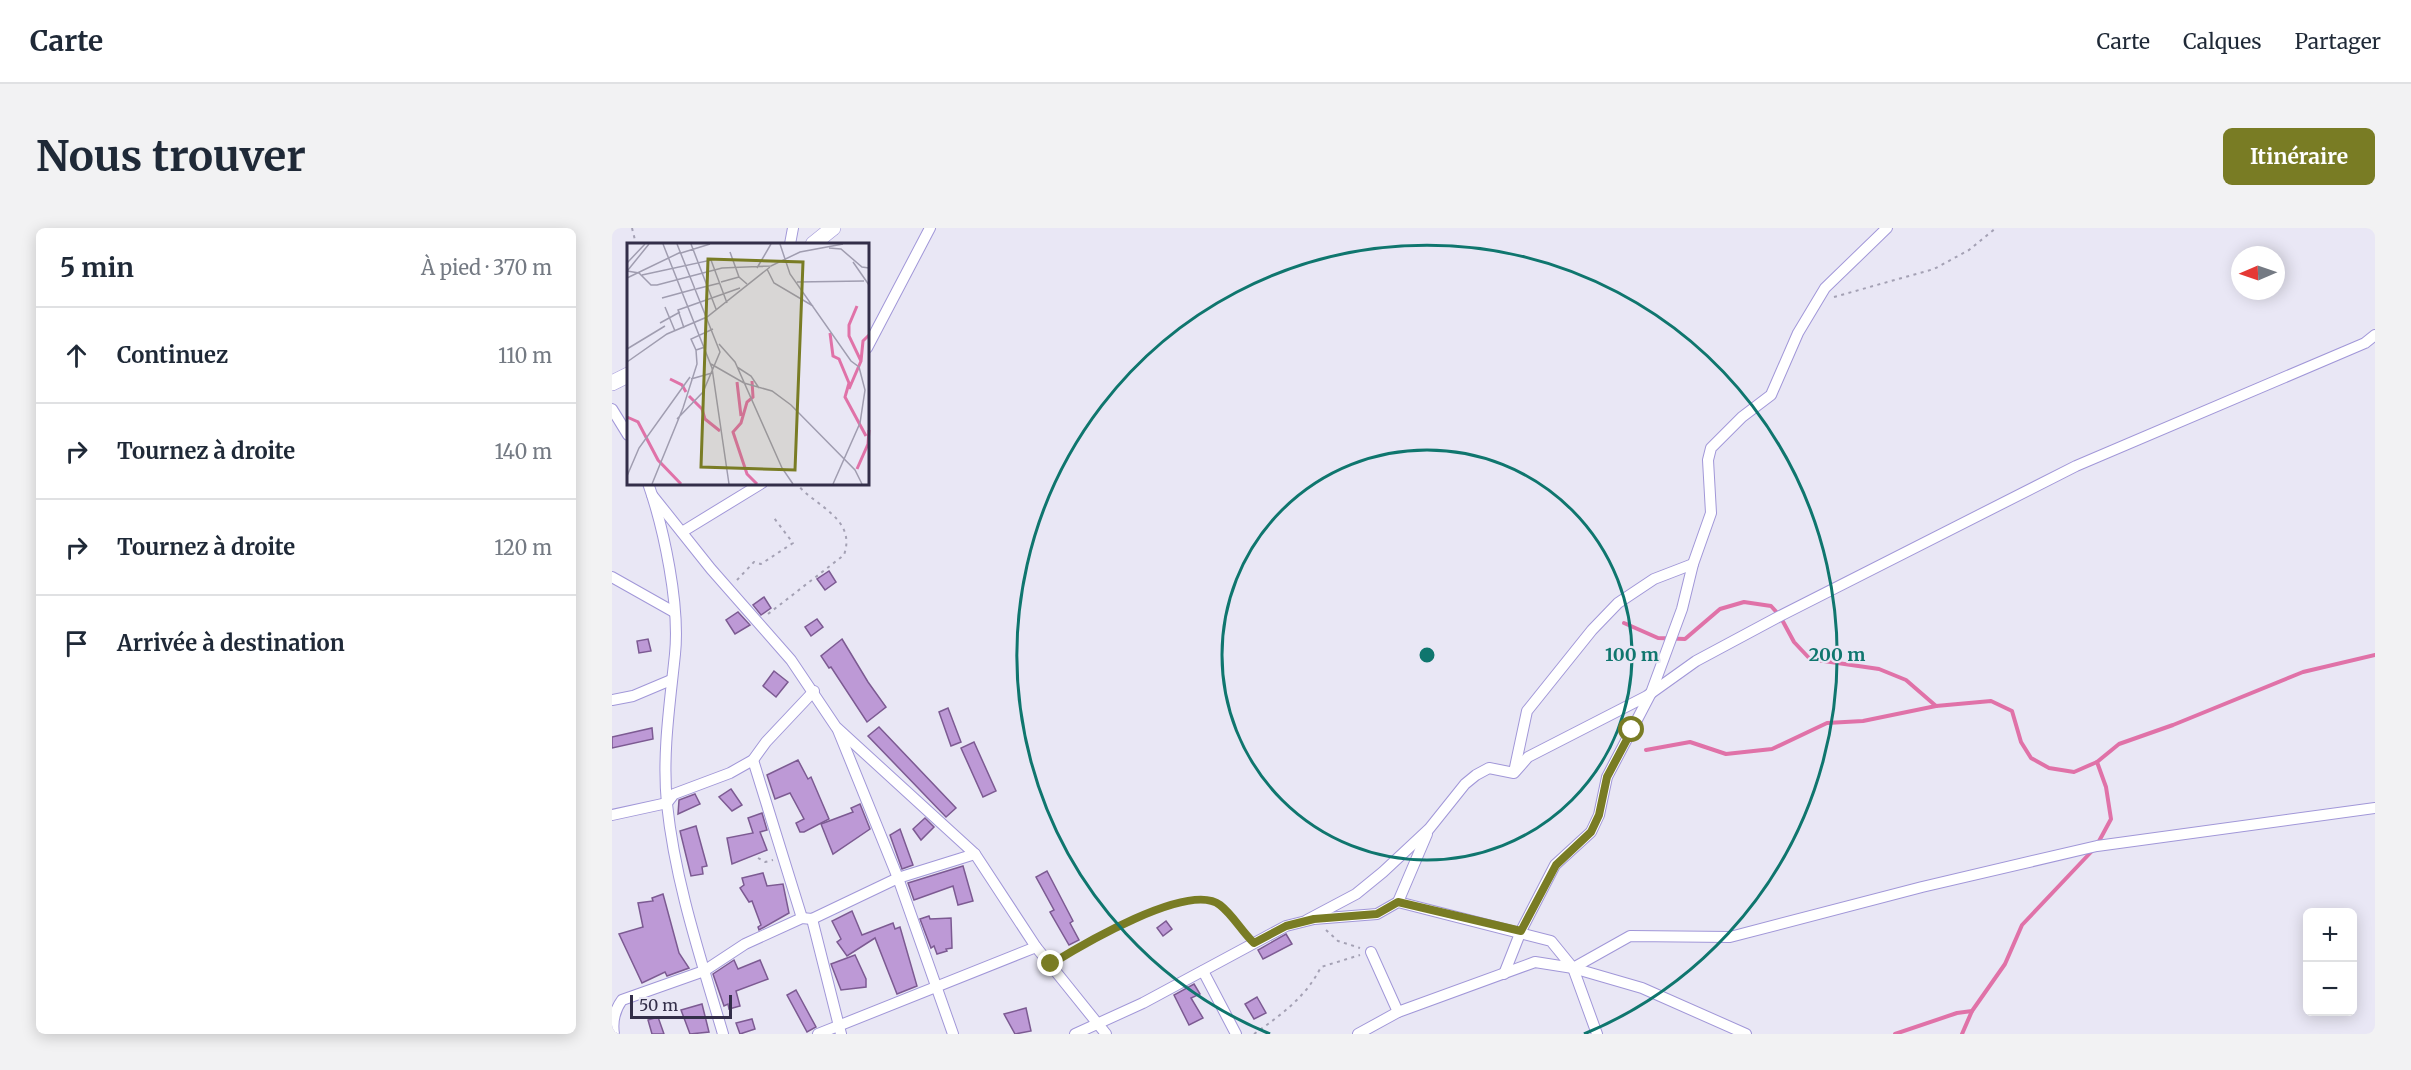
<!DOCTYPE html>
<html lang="fr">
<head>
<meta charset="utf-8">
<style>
	body { margin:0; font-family:Merriweather,serif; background:#f2f2f3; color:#1f2937 }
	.controls { position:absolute; right:18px; bottom:18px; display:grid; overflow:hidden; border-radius:9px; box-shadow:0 3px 15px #0003 }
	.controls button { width:54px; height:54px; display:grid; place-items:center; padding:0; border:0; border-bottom:2px solid #e0e1e3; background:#fff; color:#1f2937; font:30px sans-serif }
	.compass { position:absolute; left:1619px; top:18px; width:54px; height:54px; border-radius:50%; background:#fff; box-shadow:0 3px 15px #0003; rotate:268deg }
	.scale { position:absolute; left:18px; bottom:15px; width:102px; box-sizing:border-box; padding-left:6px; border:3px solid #332e49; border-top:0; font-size:16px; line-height:21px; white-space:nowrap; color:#332e49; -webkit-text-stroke:4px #e9e7f5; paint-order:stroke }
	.stop { position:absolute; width:18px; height:18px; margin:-14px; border:4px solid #797c24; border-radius:50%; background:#fff }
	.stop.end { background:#797c24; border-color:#fff; box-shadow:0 2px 6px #0008 }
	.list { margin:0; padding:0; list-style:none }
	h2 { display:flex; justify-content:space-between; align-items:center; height:78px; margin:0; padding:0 24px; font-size:26px }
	h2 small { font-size:20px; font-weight:400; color:#747a83 }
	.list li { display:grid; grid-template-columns:39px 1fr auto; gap:18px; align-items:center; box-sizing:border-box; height:96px; padding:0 24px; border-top:2px solid #e0e1e3 }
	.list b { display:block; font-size:22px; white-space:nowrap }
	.list em { font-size:20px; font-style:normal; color:#747a83 }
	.icon { flex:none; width:33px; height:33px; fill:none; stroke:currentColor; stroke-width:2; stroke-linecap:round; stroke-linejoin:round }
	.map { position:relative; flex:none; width:1763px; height:806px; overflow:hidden; border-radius:9px }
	header { display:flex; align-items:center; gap:36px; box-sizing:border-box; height:84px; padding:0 30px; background:#fff; border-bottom:2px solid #e0e1e3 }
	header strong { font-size:28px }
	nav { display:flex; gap:33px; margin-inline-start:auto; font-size:21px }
	.intro { display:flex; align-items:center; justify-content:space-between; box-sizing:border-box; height:144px; padding:0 36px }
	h1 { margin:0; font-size:42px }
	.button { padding:15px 27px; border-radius:9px; background:#797c24; color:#fff; font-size:21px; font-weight:700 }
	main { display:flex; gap:36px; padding:0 36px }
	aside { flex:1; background:#fff; border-radius:9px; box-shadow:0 3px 15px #0003 }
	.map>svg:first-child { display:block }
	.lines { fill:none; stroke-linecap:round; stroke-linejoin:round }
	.stream { stroke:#e072a8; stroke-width:4 }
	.building { fill:#bd99d6; stroke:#7c5a92; stroke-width:1.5 }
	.street-casing { stroke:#a197d8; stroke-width:12 }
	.secondary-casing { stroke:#a197d8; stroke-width:16 }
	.path { stroke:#a4a1b4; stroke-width:2; stroke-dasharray:3 4.5; stroke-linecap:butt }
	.street { stroke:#fff; stroke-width:10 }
	.secondary { stroke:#fff; stroke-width:15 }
	.route { stroke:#797c24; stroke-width:8 }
	.ring { fill:none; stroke:#0f766e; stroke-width:3 }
	.inset-river { fill:none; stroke:#e072a8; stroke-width:3 }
	.inset-road { fill:none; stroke:#a09db0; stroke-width:1.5 }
	.view { fill:#797c24; fill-opacity:0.15; stroke:#797c24; stroke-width:3 }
	.inset-edge { fill:none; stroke:#332e49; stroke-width:3 }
	.centre { fill:#0f766e; stroke:#e9e7f5; stroke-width:3 }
	.ring-label { font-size:18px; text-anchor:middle; font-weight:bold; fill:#0f766e; stroke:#e9e7f5; stroke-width:4.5; stroke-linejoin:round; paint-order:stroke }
</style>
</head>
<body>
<header>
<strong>Carte</strong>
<nav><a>Carte</a><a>Calques</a><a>Partager</a></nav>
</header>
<div class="intro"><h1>Nous trouver</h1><a class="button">Itinéraire</a></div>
<main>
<aside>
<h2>5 min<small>À pied · 370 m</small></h2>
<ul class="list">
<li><svg class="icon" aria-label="ahead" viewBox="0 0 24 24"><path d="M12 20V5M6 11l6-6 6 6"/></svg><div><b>Continuez</b></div><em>110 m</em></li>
<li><svg class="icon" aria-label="right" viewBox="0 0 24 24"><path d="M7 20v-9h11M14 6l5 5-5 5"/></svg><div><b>Tournez à droite</b></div><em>140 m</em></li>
<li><svg class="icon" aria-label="right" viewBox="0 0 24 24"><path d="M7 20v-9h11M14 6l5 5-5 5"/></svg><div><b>Tournez à droite</b></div><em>120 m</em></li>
<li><svg class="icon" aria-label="arrive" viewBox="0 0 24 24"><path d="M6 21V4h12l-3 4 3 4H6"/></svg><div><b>Arrivée à destination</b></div></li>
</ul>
</aside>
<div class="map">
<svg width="1763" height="806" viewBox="0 0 1763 806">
	<rect width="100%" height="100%" fill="#e9e7f5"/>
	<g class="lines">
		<g class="stream">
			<polyline points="1012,395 1046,410 1073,411 1108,381 1132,374 1159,378 1168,388 1182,414 1198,431 1267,441 1294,452 1324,478 1379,473 1400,483 1409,514 1419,530 1437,540 1462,544 1485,534 1507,516 1561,497 1691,444 1763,427"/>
			<polyline points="1034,522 1078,514 1114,526 1160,521 1215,495 1251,493 1324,478"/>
			<polyline points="1485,534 1494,559 1499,591 1486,615"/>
			<polyline points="1283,806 1345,785 1360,783 1393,736 1410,697 1480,623"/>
			<polyline points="1350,806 1360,783"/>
		</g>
	</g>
	<g class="building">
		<polygon points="217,343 224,354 213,362 205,351"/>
		<polygon points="152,369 159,380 149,387 141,377"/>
		<polygon points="126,384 138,397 123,406 114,392"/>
		<polygon points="205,391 211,399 199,408 193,399"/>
		<polygon points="36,411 39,423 27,425 25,413"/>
		<polygon points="230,411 256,454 274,479 255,494 219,439 217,440 209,428"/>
		<polygon points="162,443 176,454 164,469 151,458"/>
		<polygon points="336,480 349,514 339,518 327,484"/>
		<polygon points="267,499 344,580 334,589 256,508"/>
		<polygon points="40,500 41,511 0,520 0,509"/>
		<polygon points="362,514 384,563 371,569 349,520"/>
		<polygon points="186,532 196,551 199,549 217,591 192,604 188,604 184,595 192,591 178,565 163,571 155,547"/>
		<polygon points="119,561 130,577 120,583 107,569"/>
		<polygon points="83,566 88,576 66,586 67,572"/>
		<polygon points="248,576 258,601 221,626 209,596 241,584 239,580"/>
		<polygon points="150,585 155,602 148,604 155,622 120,636 115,610 141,605 136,590"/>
		<polygon points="313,590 322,599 309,612 301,601"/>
		<polygon points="84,598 95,638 90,639 91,646 79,648 68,603"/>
		<polygon points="288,601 301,637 290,641 278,607"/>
		<polygon points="351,638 361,673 346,677 341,658 302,672 296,655"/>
		<polygon points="435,643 461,693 458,695 467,712 457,717 438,684 442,682 424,649"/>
		<polygon points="151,645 155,658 171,656 177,685 147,702 146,699 149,697 140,673 137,674 128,660 132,657 130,650"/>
		<polygon points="51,666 67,725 77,740 55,748 53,744 30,755 7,706 31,699 26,675 41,673 40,670"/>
		<polygon points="240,683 250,707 281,695 283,701 288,699 305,758 285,766 263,710 235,728 225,714 229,711 220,693"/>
		<polygon points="317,688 318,691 339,690 340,720 334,721 335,723 325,726 322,718 319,720 308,691"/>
		<polygon points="554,693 560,701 551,708 545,700"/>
		<polygon points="674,706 680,716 651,731 646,722"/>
		<polygon points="243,727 254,751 254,759 229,762 219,736"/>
		<polygon points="122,732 126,741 148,732 156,751 124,763 128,778 117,781 116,776 112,778 101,746"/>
		<polygon points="582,756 588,766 579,770 591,790 577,797 562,767"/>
		<polygon points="184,762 204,799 195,804 175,767"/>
		<polygon points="645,769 654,785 642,791 633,776"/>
		<polygon points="90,776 97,804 78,806 69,782"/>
		<polygon points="414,780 419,803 403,806 392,786"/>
		<polygon points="46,789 52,806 40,806 36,792"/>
		<polygon points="140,791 143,801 128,806 124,795"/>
	</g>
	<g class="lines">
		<g class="street-casing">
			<g id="street">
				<polyline points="178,16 181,0"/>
				<polyline points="255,120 318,0"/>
				<polyline points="0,181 16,207"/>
				<path d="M36 255C52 301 68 377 63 426 58 475 50 526 55 576 63 654 89 731 111 806"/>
				<polyline points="40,267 99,341 179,432 224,499 363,626 424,719 494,806"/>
				<polyline points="70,304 150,255"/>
				<polyline points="0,349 62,384"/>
				<polyline points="0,472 21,468 59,452"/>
				<polyline points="226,502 286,650 341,806"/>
				<polyline points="141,532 190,690"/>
				<polyline points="902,544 915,483 980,402 1006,375 1042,351 1081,336"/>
				<polyline points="0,587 55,575 62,566 118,545 141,532 154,514 202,463"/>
				<polyline points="786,674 815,606"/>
				<polyline points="200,691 229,806"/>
				<polyline points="695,692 744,666 771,644 817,601 853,556 864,547 877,540 902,545 916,529 1035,468 1084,433 1168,388 1464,238 1753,115 1763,107"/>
				<polyline points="759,724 786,784"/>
				<polyline points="961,740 1018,708 1118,709 1310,659 1485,618 1763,580"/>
				<polyline points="591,743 624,806"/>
				<polyline points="892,746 909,703 943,637 979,604 987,587 995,549 1039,465 1070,381 1081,336 1099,285 1096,232 1099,220 1130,189 1159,167 1186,105 1213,60 1275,0"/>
				<path d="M2 806C0 793 2 783 10 772L92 743 133 716 190 690 200 691 286 650 363 626"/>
				<polyline points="206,806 424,719"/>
				<polyline points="463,806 531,775 674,698 702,691 765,686 786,674 939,713 961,740 985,806"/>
				<polyline points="746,806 786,784 923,734 961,740 1030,760 1134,806"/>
			</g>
		</g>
		<g class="secondary-casing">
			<g id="secondary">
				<polyline points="201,16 221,0"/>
				<polyline points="0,155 16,147"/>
			</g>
		</g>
		<g class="path">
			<polyline points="20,0 24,16"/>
			<polyline points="1222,69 1322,41 1357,22 1384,0"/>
			<polyline points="125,352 142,334 149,336 181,315 162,290"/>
			<path d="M156 386 232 327C245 290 202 278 184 255"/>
			<polyline points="146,630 153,634 161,632"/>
			<polyline points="714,702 726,713 748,720"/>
			<path d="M448 731C476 714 549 673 579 672 588 672 598 675 607 676L634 707"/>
			<path d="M642 806C669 787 694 769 709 739L748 727"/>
		</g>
		<use href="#street" class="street"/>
		<use href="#secondary" class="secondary"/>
	</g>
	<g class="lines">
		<path class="route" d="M439 736C468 718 577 653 608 677 621 687 630 704 642 715L674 698 702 691 765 686 786 674 909 703 944 637 979 604 987 587 995 549 1020 502"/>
	</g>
	<g class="ring">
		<circle cx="815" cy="427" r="205"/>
		<path d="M658 806A410 410 0 1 1 972 806"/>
	</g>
	<g transform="translate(15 15)">
		<rect width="242" height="242" fill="#e9e7f5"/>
		<path class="inset-river" d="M203 90 206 113 212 116 222 140 218 154 239 193M234 118 236 98 242 92M43 136 55 142 59 149M125 138 126 154 120 159 114 180 106 189 120 231 130 241M110 139 114 173M222 146 234 118 222 93V82L230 63M62 153 75 166 78 176 93 188M0 174 11 179 31 217 54 241M230 226 241 201 242 187"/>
		<path class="inset-road" d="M36 1 85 125 102 241M64 1 89 66M153 1 163 31 224 118 232 124 238 147 233 180 206 241M202 5 214 6 235 24 242 25M103 9 112 34 120 41M54 10 83 1M226 19 242 42M0 20 18 1M130 25 144 1M140 26 147 40 186 63M1 27 22 1M0 28 12 30 24 42H30L95 25 144 23 173 9 216 1M15 32 84 17 100 60M0 35 54 9M94 39 112 34M170 39 237 38M69 46 93 40M35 55 68 46M38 64 48 88M33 80 53 69M57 85 51 67 113 45M92 101 108 119 155 225 166 241M78 104 69 107 64 96 86 86M0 106 38 83M0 119 40 91 80 74 143 24M84 121 117 140 145 148 164 162 228 227 235 241M110 124 124 133 132 145M64 136 85 130M50 176 76 149 93 109 50 1M0 233 12 205 63 134M25 241 56 165 70 121 69 107"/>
		<path class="view" d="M81 16 176 19 168 227 74 224Z"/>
		<rect width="242" height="242" class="inset-edge"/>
	</g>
	<circle cx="815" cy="427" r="9" class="centre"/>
	<g class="ring-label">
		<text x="1020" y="433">100 m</text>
		<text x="1225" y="433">200 m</text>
	</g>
</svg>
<div class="controls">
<button>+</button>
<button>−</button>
</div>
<svg class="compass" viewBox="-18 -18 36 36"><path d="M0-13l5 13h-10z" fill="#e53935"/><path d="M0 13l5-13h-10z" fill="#747a83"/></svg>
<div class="scale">50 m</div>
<div class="stop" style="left:1020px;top:502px"></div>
<div class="stop end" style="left:439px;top:736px"></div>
</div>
</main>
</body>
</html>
